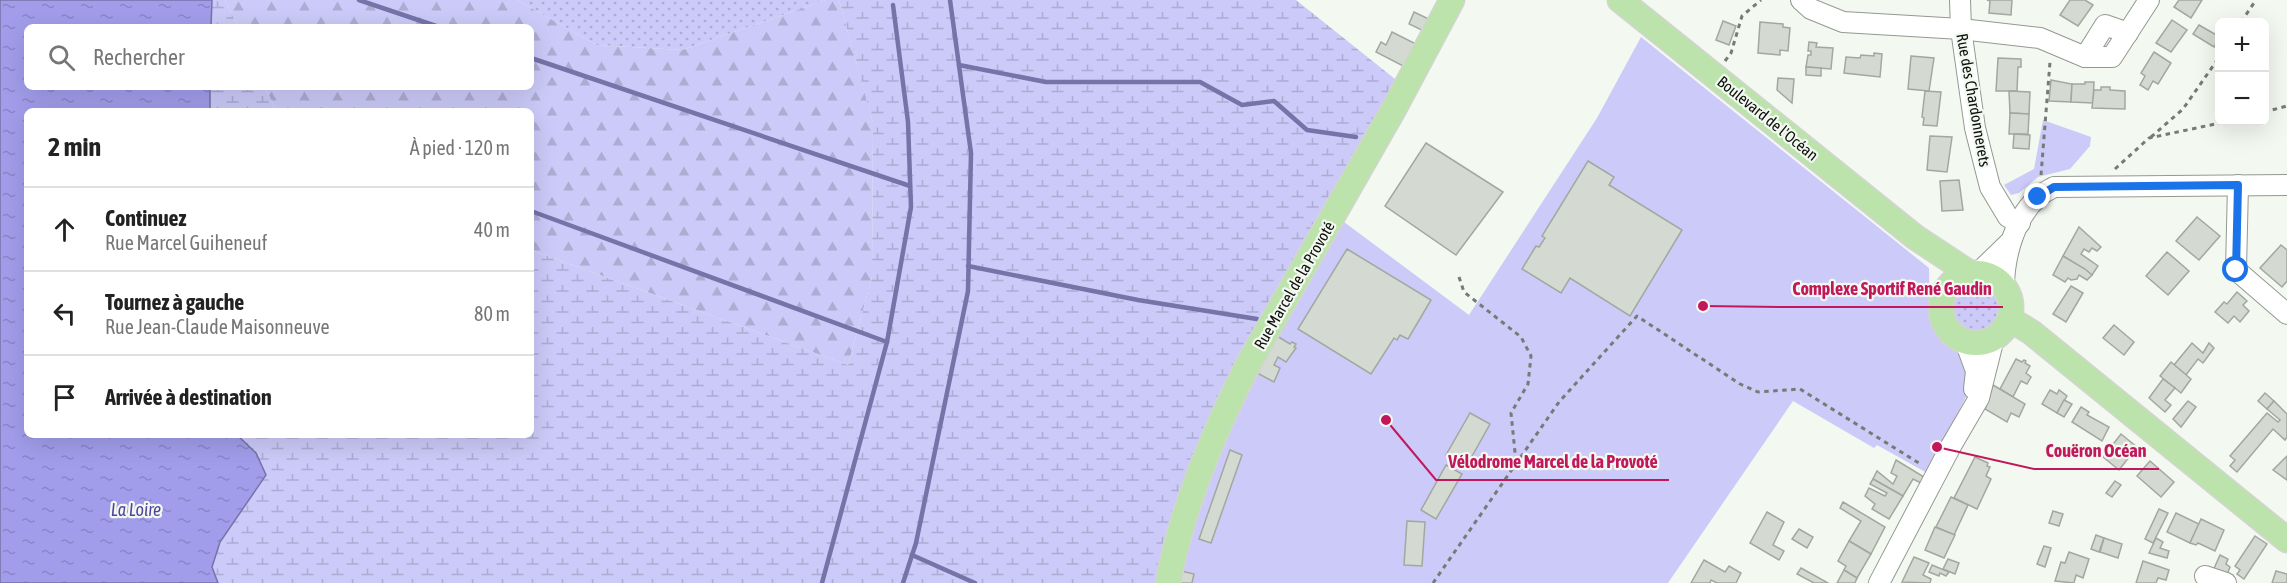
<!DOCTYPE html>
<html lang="fr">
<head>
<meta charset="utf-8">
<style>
	body { margin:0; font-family:"Asap Condensed",sans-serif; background:#f6f6f6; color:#222 }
	.controls { position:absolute; right:18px; top:18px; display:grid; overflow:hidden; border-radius:9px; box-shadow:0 6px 24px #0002 }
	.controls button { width:54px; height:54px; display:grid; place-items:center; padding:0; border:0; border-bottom:2px solid #e0e0e0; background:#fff; color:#222; font:30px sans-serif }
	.stop { position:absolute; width:18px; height:18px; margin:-14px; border:4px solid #1a73e8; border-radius:50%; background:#fff }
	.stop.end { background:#1a73e8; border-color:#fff; box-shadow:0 2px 6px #0008 }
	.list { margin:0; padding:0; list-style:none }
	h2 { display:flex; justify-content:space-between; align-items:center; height:78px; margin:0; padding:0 24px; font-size:26px }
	h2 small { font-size:20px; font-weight:400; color:#767676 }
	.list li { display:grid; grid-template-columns:39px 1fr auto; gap:18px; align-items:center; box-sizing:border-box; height:84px; padding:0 24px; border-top:2px solid #e0e0e0 }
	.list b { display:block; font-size:22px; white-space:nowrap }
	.list p { margin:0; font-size:20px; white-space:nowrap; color:#767676 }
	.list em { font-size:20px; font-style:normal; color:#767676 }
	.icon { flex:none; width:33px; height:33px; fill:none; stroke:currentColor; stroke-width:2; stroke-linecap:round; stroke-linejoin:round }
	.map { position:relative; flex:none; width:2287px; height:583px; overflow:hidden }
	.search { position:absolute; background:#fff; box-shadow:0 6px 24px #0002; left:24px; top:24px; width:510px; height:66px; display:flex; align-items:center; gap:15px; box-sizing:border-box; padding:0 21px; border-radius:9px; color:#767676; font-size:22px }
	.panel { position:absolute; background:#fff; box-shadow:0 6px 24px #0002; left:24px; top:108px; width:510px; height:330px; border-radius:9px }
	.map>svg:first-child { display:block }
	.grass { fill:url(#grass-dots) }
	.forest { fill:url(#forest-firs) }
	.wetland { fill:url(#wetland-marsh) }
	.park { fill:#cbcaf8 }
	.water { fill:url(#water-ripples); stroke:#7573a8; stroke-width:1.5 }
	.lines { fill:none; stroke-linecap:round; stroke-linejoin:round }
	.stream { stroke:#7573a8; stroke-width:4.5 }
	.building { fill:#d4dad2; stroke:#a2a8a0; stroke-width:1.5 }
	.minor-casing { stroke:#939991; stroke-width:22 }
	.major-casing { stroke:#d4d4d3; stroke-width:27 }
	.path { stroke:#777a75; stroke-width:3; stroke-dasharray:4.5 4.5; stroke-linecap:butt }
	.minor { stroke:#fff; stroke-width:20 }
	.major { stroke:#bbe3ab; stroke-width:24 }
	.route { stroke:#1a73e8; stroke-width:8 }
	.labels { text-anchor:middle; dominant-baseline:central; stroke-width:4.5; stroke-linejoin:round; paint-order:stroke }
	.street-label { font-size:16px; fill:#0e100d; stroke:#f3f9f1 }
	.water-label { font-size:18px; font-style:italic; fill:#50439d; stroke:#f3f9f1 }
	.leader { fill:none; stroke:#c2185b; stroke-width:2 }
	.callout-dot { fill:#c2185b; stroke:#f3f9f1; stroke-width:2 }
	.callout-label { font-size:18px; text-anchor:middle; font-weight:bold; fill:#c2185b; stroke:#f3f9f1; stroke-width:4.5; stroke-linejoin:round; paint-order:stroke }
</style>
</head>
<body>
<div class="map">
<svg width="2287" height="583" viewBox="0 0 2287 583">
	<defs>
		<pattern id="grass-dots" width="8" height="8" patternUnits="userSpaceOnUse" patternTransform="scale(1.5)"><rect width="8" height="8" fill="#cbcaf8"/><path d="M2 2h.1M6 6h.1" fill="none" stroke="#adacd3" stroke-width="1.8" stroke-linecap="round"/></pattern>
		<pattern id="forest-firs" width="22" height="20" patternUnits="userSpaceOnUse" patternTransform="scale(1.5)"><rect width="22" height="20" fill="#cbcaf8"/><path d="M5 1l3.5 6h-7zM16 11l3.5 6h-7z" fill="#adacd3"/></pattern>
		<pattern id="wetland-marsh" width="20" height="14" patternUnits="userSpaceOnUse" patternTransform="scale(1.5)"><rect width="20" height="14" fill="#cbcaf8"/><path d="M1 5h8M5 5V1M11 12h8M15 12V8" fill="none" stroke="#adacd3"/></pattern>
		<pattern id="water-ripples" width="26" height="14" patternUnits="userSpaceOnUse" patternTransform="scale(1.5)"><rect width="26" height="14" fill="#a19dea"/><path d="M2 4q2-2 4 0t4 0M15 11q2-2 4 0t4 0" fill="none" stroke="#8986c8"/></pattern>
	</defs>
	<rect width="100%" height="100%" fill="#f3f9f1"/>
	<g class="grass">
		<polygon points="517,0 826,0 682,50 597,45"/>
		<circle cx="1976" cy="307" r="24"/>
	</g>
	<polygon class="forest" points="225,0 517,0 597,45 682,50 826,0 839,0 873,122 872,277 848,365 531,250 531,111 276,111 265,87 531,87 531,27 238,27"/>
	<g class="wetland">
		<polygon points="212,0 225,0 238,27 211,27"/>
		<polygon points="839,0 1296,0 1400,83 1180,488 1161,583 218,583 212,567 220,542 266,475 256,453 237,435 531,435 531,250 848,365 872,277 873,123"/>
		<polygon points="210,87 265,87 276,111 210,111"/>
	</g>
	<g class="park">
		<path d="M1641 37 1929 268 1930 319 1943 341 1962 350 1970 364 1967 395 1927 473 1877 445 1874 448 1793 401 1668 583H1179C1191 534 1203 485 1224 439 1258 363 1302 293 1344 222L1469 315 1597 118Z"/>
		<polygon points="2043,120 2091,137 2090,146 2070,169 2038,177 2019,193 2011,195 2004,185 2034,169"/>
	</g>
	<polygon class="water" points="0,0 212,0 211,27 27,27 27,87 210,87 210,111 27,111 27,435 237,435 256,453 266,475 220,542 212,567 218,583 0,583"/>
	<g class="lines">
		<g class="stream">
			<polyline points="359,0 439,27"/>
			<polyline points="531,58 910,186"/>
			<polyline points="959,65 1046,82 1200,82 1242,105 1274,101 1307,130 1356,137"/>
			<polyline points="531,211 887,342"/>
			<polyline points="968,266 1138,300 1257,319"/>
			<polyline points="912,555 975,583"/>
			<polyline points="822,583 887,342 911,207 908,122 893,5"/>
			<polyline points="903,583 916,543 968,291 971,153 950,0"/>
		</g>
	</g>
	<g class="building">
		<polygon points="1987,0 2012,0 2011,15 1989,13 1990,1"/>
		<polygon points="2070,0 2085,0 2093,5 2078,26 2060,15"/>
		<polygon points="2179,0 2202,0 2191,18 2174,7"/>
		<polygon points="1414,12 1431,20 1426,32 1409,24"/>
		<polygon points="2172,20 2187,30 2171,52 2156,43"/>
		<polygon points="1723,21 1736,26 1729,45 1716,40"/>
		<polygon points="1760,22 1783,24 1783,27 1790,28 1788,51 1780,50 1780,55 1758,53"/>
		<polygon points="2199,25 2220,37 2214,47 2193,34"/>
		<polygon points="1392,32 1416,44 1405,67 1376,52 1381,42 1386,45"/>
		<polygon points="1809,42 1817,43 1816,47 1833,48 1831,69 1806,67 1808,55 1811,55 1811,51 1808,51"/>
		<polygon points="2154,52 2171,63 2158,84 2153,81 2148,90 2140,85 2145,76 2141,73"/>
		<polygon points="1874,53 1882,54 1880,77 1844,73 1846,57 1860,58 1861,55 1874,56"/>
		<polygon points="1911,56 1934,58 1929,91 1908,89"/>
		<polygon points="1998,58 2021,59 2021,67 2018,67 2017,91 1996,91"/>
		<polygon points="1806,67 1821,68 1821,76 1806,75"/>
		<polygon points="1778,78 1794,79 1792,103 1777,90"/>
		<polygon points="2051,80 2072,84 2071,102 2049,101"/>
		<polygon points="2085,82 2094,82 2093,103 2071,102 2072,84 2085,84"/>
		<polygon points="2101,87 2110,87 2110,90 2125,91 2125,109 2092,108 2094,90 2101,90"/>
		<polygon points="1925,91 1941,92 1937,126 1923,125 1924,118 1922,117"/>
		<polygon points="2009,91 2030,92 2029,114 2010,113"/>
		<polygon points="2010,113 2029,114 2028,134 2009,134"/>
		<polygon points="2014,134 2030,135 2029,149 2013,148"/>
		<polygon points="1930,136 1952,137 1947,172 1927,170"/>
		<polygon points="1426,143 1503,192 1456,255 1385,206"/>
		<polygon points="1588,161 1614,177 1609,185 1682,230 1630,316 1570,278 1561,293 1522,269 1536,246 1539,247 1545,238 1542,236"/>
		<polygon points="1959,180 1963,210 1942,211 1940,181"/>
		<polygon points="2197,217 2220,236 2199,260 2176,241"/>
		<polygon points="2079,227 2101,247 2097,251 2092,248 2089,252 2084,249 2081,254 2098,266 2092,275 2063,256"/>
		<polygon points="2281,245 2287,250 2287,281 2282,287 2260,268"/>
		<polygon points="1347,249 1431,300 1408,339 1400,335 1397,340 1394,338 1371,374 1298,329"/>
		<polygon points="2167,252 2189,271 2168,295 2146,276"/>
		<polygon points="2063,256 2085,269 2092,275 2087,280 2079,275 2077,279 2071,280 2068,278 2065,282 2053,275"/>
		<polygon points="2071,286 2083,293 2066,322 2053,314"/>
		<polygon points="2237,292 2247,301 2243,305 2249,311 2240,322 2234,316 2228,323 2215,312 2224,302 2227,304"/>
		<polygon points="2114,325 2134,342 2124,355 2103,338"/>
		<polygon points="1277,336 1290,344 1292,342 1296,344 1294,347 1296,348 1286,362 1278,357 1274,365 1280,368 1274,382 1257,373"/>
		<polygon points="2192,343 2203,353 2209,343 2214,348 2203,363 2198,359 2186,375 2174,365"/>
		<polygon points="2016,359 2022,362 2024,360 2026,361 2025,363 2030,366 2026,373 2031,377 2027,384 2021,381 2013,397 2000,389"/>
		<polygon points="2171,362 2191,379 2181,393 2160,376"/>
		<polygon points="2163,379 2175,388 2165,400 2171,405 2165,412 2149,398"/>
		<polygon points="1993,385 2025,404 2019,417 2011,413 2007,422 1985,409"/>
		<polygon points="2050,390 2057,394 2059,390 2067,396 2057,413 2042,404"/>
		<polygon points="2265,393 2274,401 2267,409 2258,401"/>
		<polygon points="2064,400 2072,404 2064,417 2057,413"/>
		<polygon points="2188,401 2196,407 2181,427 2173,419"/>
		<polygon points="2274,401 2287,414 2287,437 2285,440 2273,429 2237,472 2230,466 2235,460 2230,456 2267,413 2278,422 2280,420 2267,409"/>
		<polygon points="2081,407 2089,412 2087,415 2109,427 2102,441 2072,422"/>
		<polygon points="1470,413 1490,424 1466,467 1446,455"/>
		<polygon points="2121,434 2137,447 2119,470 2103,457"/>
		<polygon points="1230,450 1242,455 1211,543 1199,539"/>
		<polygon points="2287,456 2287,480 2273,470"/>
		<polygon points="1975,457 1988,463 1987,466 1990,467 1986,476 1991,479 1977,509 1954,498"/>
		<polygon points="1896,460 1924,477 1921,483 1913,479 1903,496 1873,479 1877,471 1893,484 1897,476 1891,473"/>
		<polygon points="2150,461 2174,482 2161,497 2137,476"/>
		<polygon points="1446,465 1462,474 1436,519 1421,510"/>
		<polygon points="1873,479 1903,496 1889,519 1872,509 1875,504 1865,496 1869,488 1885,496 1887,493 1870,484"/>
		<polygon points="2115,481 2121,485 2112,497 2106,493"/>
		<polygon points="1951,497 1968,505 1954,535 1936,527"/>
		<polygon points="1843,502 1885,527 1871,554 1849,541 1861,521 1840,508"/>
		<polygon points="2159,509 2168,513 2153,543 2145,539"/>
		<polygon points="2053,511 2063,514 2059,526 2049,523"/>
		<polygon points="1767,512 1784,522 1773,545 1784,551 1779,560 1750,543"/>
		<polygon points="2176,513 2199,524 2190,543 2167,532"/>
		<polygon points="2201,519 2224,530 2215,551 2198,543 2196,545 2190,543"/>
		<polygon points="1407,521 1425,522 1422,566 1404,565"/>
		<polygon points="1935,527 1955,535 1944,558 1925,550"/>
		<polygon points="1799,529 1813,537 1807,548 1792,539"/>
		<polygon points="2096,535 2104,538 2099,552 2091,549"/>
		<polygon points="2255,536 2267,544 2244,579 2237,574 2240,570 2235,566"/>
		<polygon points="2104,538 2122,544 2118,558 2100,552"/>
		<polygon points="2156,538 2163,542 2160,548 2169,551 2167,558 2149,553"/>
		<polygon points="1849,541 1871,554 1857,578 1844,570 1846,566 1838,561"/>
		<polygon points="2044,546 2051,548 2045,567 2037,564"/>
		<polygon points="2069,552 2089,559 2083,578 2076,575 2074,583 2055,581 2061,562 2065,563"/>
		<polygon points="2220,555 2228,559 2226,564 2230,567 2226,577 2212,573"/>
		<polygon points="1914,557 1929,563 1923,575 1931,579 1930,583 1902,582"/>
		<polygon points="1948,559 1959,563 1955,574 1943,569"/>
		<polygon points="1704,560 1725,572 1729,566 1741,573 1736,583 1717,583 1711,580 1710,583 1691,583"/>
		<polygon points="2143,561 2169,570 2166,580 2158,578 2156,583 2136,583"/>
		<polygon points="1932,565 1949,572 1946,576 1940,573 1939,576 1929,572"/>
		<polygon points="1801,568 1828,583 1814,583 1797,574"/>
		<polygon points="1844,570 1857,578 1855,583 1837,583"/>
		<polygon points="1181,571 1194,574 1192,583 1179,583"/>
		<polygon points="2276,571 2287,574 2287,583 2272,583"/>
	</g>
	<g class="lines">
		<g class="minor-casing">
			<g id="minor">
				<polyline points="1801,0 1811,9 1843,22 1961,29 2040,38 2085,57 2112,57 2149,0"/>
				<polyline points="1960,0 1961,29 1975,128 1990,187 2008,217 2020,223"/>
				<polyline points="2085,57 2105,25 2128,33"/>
				<polyline points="2238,185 2236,270 2287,314"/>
				<polyline points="1978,273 2009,243"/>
				<path d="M2004 288C2004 257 2014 219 2038 197 2042 193 2049 190 2054 187L2287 185"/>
				<polyline points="1965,341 1976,371 1974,389"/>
				<polyline points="2205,576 2226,583"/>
				<polyline points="1879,583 1951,446 1979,398 1994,338"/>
			</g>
		</g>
		<g class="major-casing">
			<g id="major">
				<polyline points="1620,0 1915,237 1971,274"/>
				<circle cx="1976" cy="308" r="35"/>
				<polyline points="2009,319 2031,332 2287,540"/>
				<path d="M1168 583C1182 506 1214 431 1250 361L1395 107 1452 0"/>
			</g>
		</g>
		<g class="path">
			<polyline points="2241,22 2256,0"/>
			<polyline points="1725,61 1731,53 1742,16 1761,0"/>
			<polyline points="2264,112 2287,106"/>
			<polyline points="2151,137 2183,109 2220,56"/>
			<polyline points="2115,169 2149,138 2225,122"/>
			<polyline points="2041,175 2050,62"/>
			<polyline points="1459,277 1464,292 1521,337 1531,356 1528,384 1511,413 1516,462"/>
			<polyline points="1433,583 1559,402 1637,316 1740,384 1758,392 1800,389 1922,465"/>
		</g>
		<use href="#minor" class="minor"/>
		<use href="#major" class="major"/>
	</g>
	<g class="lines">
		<polyline class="route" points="2038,197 2054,187 2238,185 2236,270"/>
	</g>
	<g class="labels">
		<g class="street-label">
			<text transform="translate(1974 100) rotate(80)">Rue des Chardonnerets</text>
			<text transform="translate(1768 118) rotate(39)">Boulevard de l'Océan</text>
			<text transform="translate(1294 285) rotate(-60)">Rue Marcel de la Provoté</text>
		</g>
		<g class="water-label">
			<text x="136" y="509">La Loire</text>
		</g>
	</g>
	<path class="leader" d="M1703 306L1780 307H2003M1937 447L2034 469H2159M1386 420L1436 480H1669"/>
	<g class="callout-dot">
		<circle cx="1703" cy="306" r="6"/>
		<circle cx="1937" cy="447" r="6"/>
		<circle cx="1386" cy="420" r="6"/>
	</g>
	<g class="callout-label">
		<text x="1892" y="295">Complexe Sportif René Gaudin</text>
		<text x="2096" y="457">Couëron Océan</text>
		<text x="1553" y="468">Vélodrome Marcel de la Provoté</text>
	</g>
</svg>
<div class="controls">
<button>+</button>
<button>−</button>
</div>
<div class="stop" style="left:2236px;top:270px"></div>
<div class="stop end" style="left:2038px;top:197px"></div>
<div class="search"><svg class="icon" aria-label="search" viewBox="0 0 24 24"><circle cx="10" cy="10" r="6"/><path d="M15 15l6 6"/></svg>Rechercher</div>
<section class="panel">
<h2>2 min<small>À pied · 120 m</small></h2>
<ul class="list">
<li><svg class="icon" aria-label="ahead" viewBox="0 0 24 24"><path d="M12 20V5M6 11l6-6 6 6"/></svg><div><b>Continuez</b><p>Rue Marcel Guiheneuf</p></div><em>40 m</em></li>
<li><svg class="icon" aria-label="left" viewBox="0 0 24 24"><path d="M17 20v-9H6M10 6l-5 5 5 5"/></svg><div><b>Tournez à gauche</b><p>Rue Jean-Claude Maisonneuve</p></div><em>80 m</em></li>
<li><svg class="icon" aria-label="arrive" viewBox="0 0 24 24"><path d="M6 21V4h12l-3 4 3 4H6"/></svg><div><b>Arrivée à destination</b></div></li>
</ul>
</section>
</div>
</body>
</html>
